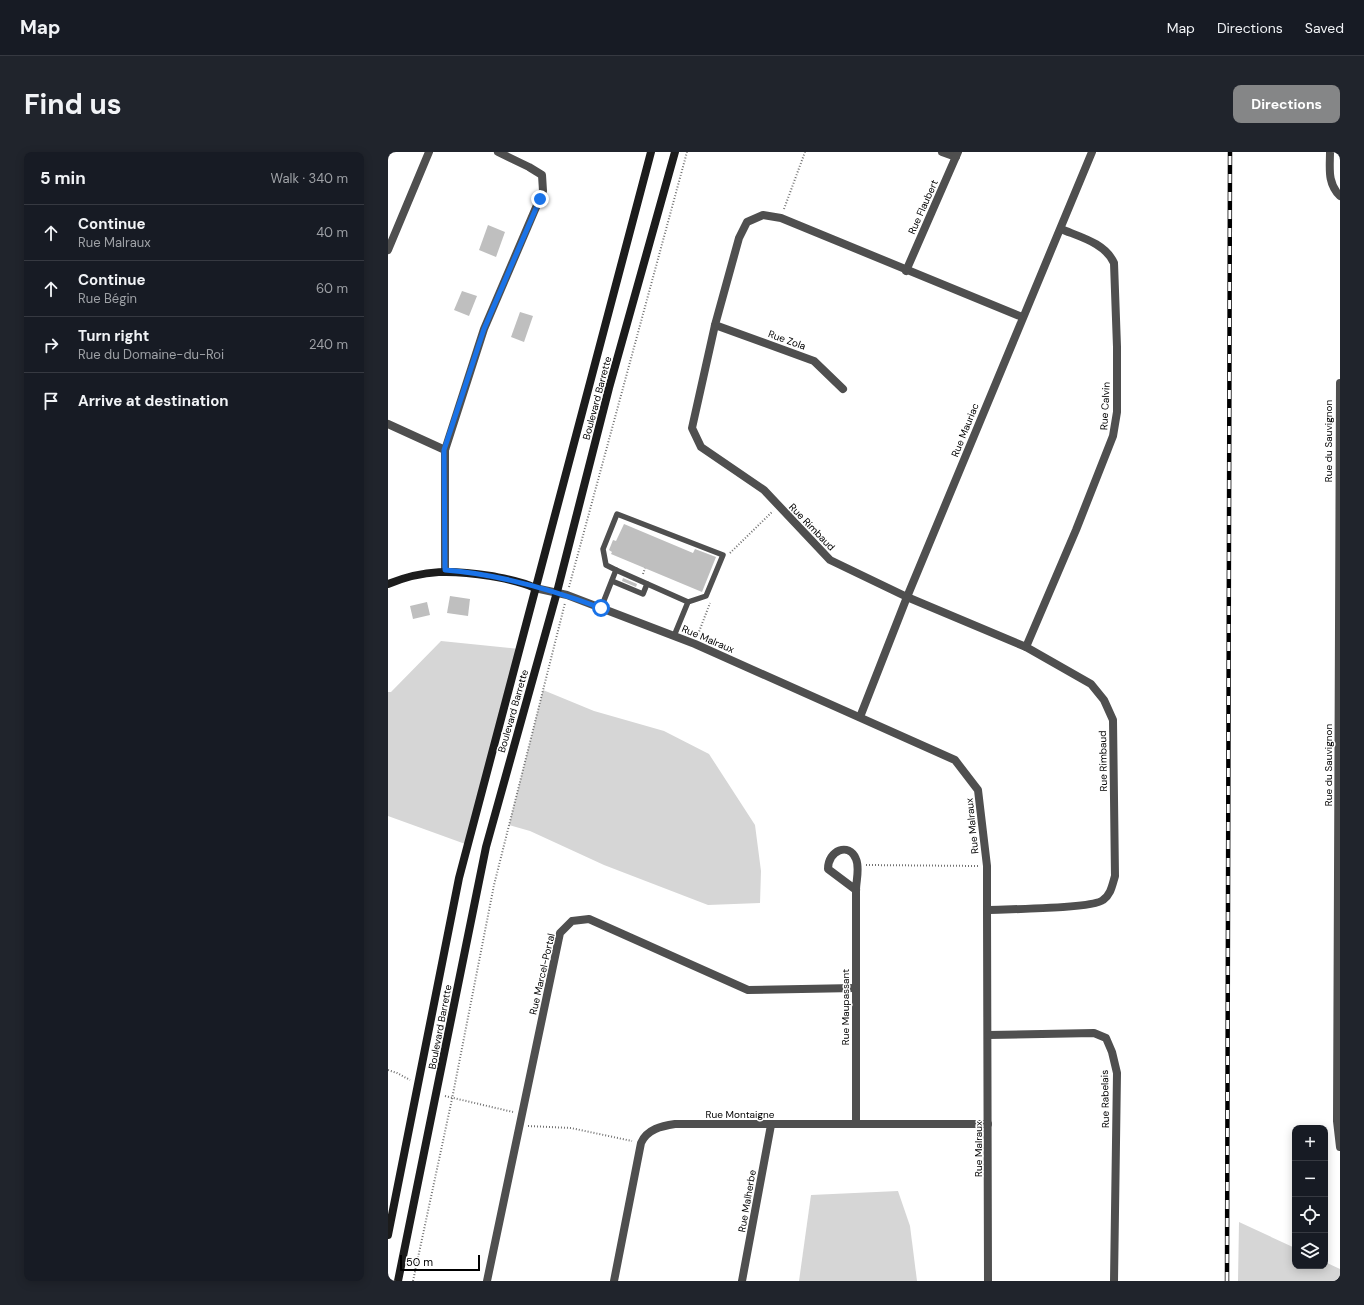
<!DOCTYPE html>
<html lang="en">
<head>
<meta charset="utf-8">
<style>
	body { margin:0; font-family:"DM Sans",sans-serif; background:#20242c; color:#f1f3f6 }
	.controls { position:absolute; right:12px; bottom:12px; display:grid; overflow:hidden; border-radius:8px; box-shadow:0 2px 10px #0003 }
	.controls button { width:36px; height:36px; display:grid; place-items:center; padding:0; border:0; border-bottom:1px solid #363941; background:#171b24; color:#f1f3f6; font:20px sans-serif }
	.scale { position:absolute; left:12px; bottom:10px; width:80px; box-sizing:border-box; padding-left:4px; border:2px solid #000; border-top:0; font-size:11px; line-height:14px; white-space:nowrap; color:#000; -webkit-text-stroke:3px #fff; paint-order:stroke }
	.stop { position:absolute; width:12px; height:12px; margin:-9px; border:3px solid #1a73e8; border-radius:50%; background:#fff }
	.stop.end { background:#1a73e8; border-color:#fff; box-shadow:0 1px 4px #0008 }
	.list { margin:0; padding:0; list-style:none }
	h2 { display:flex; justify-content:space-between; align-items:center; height:52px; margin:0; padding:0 16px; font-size:17px }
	h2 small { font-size:13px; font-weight:400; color:#9ea1a6 }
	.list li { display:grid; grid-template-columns:26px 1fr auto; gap:12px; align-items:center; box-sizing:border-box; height:56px; padding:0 16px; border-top:1px solid #363941 }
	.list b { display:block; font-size:15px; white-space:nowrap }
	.list p { margin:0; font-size:13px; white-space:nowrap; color:#9ea1a6 }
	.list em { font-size:13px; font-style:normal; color:#9ea1a6 }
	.icon { flex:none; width:22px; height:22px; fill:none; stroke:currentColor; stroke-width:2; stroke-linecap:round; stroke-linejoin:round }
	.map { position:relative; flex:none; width:952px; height:1129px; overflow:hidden; border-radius:8px }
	header { display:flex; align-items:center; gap:24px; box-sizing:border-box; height:56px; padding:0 20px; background:#171b24; border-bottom:1px solid #363941 }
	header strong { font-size:19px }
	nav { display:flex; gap:22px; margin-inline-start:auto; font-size:14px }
	.intro { display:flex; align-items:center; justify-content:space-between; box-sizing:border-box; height:96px; padding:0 24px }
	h1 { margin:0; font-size:28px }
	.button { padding:10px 18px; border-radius:8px; background:#858687; color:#fff; font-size:14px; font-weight:700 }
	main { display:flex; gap:24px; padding:0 24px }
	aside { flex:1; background:#171b24; border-radius:8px; box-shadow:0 2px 10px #0003 }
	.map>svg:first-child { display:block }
	.green { fill:#d6d6d6 }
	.building { fill:#bfbfbf }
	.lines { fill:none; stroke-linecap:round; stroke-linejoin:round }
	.path { stroke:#717171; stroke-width:2; stroke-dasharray:1 2; stroke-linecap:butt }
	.lane { stroke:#4f4f4f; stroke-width:5.5 }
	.street { stroke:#4f4f4f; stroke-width:8 }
	.secondary { stroke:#1c1c1c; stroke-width:8 }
	.rail-casing { stroke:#000; stroke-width:4.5 }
	.rail { stroke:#fff; stroke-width:3; stroke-dasharray:9; stroke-linecap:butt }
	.route { stroke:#1a73e8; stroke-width:5 }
	.labels { text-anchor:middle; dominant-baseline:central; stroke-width:3; stroke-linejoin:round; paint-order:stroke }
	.street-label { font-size:10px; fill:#000; stroke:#fff }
</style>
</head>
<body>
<header>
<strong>Map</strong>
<nav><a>Map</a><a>Directions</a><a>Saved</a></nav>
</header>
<div class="intro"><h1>Find us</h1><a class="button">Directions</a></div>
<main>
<aside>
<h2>5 min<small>Walk · 340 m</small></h2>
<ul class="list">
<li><svg class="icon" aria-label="ahead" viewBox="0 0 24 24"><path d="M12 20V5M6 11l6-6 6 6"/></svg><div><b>Continue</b><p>Rue Malraux</p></div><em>40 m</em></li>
<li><svg class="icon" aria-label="ahead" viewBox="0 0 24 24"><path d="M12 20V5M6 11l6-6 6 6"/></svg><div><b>Continue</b><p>Rue Bégin</p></div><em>60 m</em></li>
<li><svg class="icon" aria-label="right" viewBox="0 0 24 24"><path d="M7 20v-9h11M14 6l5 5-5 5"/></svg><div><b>Turn right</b><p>Rue du Domaine-du-Roi</p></div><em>240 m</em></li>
<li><svg class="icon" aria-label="arrive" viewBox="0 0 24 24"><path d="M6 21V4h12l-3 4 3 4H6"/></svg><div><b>Arrive at destination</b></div></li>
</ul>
</aside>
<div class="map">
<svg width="952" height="1129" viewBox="0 0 952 1129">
	<rect width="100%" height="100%" fill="#fff"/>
	<g class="green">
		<polygon points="53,489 131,497 80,693 0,664 0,540 3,540"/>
		<polygon points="155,538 206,559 276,579 321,602 367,673 373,719 372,751 320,753 216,713 142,679 121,673"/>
		<polygon points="510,1039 522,1074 529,1129 411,1129 423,1043"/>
		<polygon points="851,1070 907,1096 907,1114 937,1114 937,1110 952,1117 952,1129 850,1129"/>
	</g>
	<g class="building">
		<polygon points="100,73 117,80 108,105 91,98"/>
		<polygon points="74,139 89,144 81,164 66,158"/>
		<polygon points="132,160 145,164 136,190 123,185"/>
		<polygon points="236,372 305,401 307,397 328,405 314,440 223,402 224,400 221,398 225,388 228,389"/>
		<polygon points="235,426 249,432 248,435 234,429"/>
		<polygon points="62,444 82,447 80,464 59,461"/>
		<polygon points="39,450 42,463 25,467 22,454"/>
	</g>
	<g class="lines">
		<g class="path">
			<polyline points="396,57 417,0"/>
			<polyline points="342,401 385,359"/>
			<polyline points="255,422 257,416"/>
			<polyline points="181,435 299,0"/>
			<polyline points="309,485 322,451"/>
			<polyline points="478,713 591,714"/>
			<polyline points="0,918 9,921 22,928"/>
			<polyline points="57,944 125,960"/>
			<polyline points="140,974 183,976 244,989"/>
			<polyline points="25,1129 64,947 106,733 177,451"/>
		</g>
		<g class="lane">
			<polyline points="228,418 218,413 215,397 229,362 335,403 318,444 300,450"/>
			<polyline points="224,429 255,442 259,432"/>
			<polyline points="213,456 228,418 300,450 286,484"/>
		</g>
		<g class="street">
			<polyline points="554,0 568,5"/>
			<path d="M942 0C942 16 939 31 952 44"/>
			<polyline points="0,98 41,0"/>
			<polyline points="518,119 570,0"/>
			<polyline points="327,173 426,209 455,237"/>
			<polyline points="952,231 949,969 952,995"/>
			<polyline points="0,272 57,298"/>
			<polyline points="57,418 57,298 96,177 155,39 154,23 141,15 110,0"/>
			<polyline points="147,436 179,443 307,492 567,608 590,638 599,714 599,758 600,1129"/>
			<path d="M638 495 688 378 725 284 729 260V195L726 111C717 91 692 85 673 77"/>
			<polyline points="472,565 519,445 704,0"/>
			<path d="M468 738 440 717C440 698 461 690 468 707 472 716 468 729 468 738V971"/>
			<path d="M599 758C618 757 704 757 715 748 723 742 724 734 727 724L725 568 716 548 703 532 638 495 519 445 442 408 376 338 313 295 304 276 327 173 351 86 359 70 375 63 393 66 634 165"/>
			<polyline points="600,883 706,881 718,886 724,900 729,921 726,1129"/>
			<polyline points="99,1129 172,781 184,769 201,767 360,838 467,836"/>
			<path d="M226 1129 253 991C259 977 274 974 287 972H600"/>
			<polyline points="354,1129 383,973"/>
		</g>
		<g class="secondary">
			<path d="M0 432C37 417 64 418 103 424 118 427 133 429 147 436"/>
			<polyline points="0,1083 71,726 263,0"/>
			<polyline points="10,1129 98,695 169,440 221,236 287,0"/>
		</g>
		<g class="rail-casing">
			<polyline id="rail" points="839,1129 842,0"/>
		</g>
		<use href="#rail" class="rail"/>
	</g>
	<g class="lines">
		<path class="route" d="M152 47 96 177 56 298 57 418C111 422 162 437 213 456"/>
	</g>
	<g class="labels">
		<g class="street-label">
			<text transform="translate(535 55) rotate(-66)">Rue Flaubert</text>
			<text transform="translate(399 188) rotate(20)">Rue Zola</text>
			<text transform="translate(209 246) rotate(-75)">Boulevard Barrette</text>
			<text transform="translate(717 254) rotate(-87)">Rue Calvin</text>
			<text transform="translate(577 278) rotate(-68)">Rue Mauriac</text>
			<text transform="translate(940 289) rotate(-90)">Rue du Sauvignon</text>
			<text transform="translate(424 375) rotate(46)">Rue Rimbaud</text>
			<text transform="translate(320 487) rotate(23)">Rue Malraux</text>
			<text transform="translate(125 559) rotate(-74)">Boulevard Barrette</text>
			<text transform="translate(715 609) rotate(-91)">Rue Rimbaud</text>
			<text transform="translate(940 613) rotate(-90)">Rue du Sauvignon</text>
			<text transform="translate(584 674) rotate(-96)">Rue Malraux</text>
			<text transform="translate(154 822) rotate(-77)">Rue Marcel-Portal</text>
			<text transform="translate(457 855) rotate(-90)">Rue Maupassant</text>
			<text transform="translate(52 875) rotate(-79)">Boulevard Barrette</text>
			<text transform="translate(717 947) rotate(-91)">Rue Rabelais</text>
			<text x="352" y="962">Rue Montaigne</text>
			<text transform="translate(590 997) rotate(-90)">Rue Malraux</text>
			<text transform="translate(359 1049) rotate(-80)">Rue Malherbe</text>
		</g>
	</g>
</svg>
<div class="controls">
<button>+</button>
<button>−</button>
<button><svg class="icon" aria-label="locate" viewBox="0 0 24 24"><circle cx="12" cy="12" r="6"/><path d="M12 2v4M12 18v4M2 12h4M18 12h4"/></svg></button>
<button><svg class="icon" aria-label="layers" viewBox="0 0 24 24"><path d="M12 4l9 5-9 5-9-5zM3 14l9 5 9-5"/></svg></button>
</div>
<div class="scale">50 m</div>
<div class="stop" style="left:213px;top:456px"></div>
<div class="stop end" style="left:152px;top:47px"></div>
</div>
</main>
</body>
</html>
